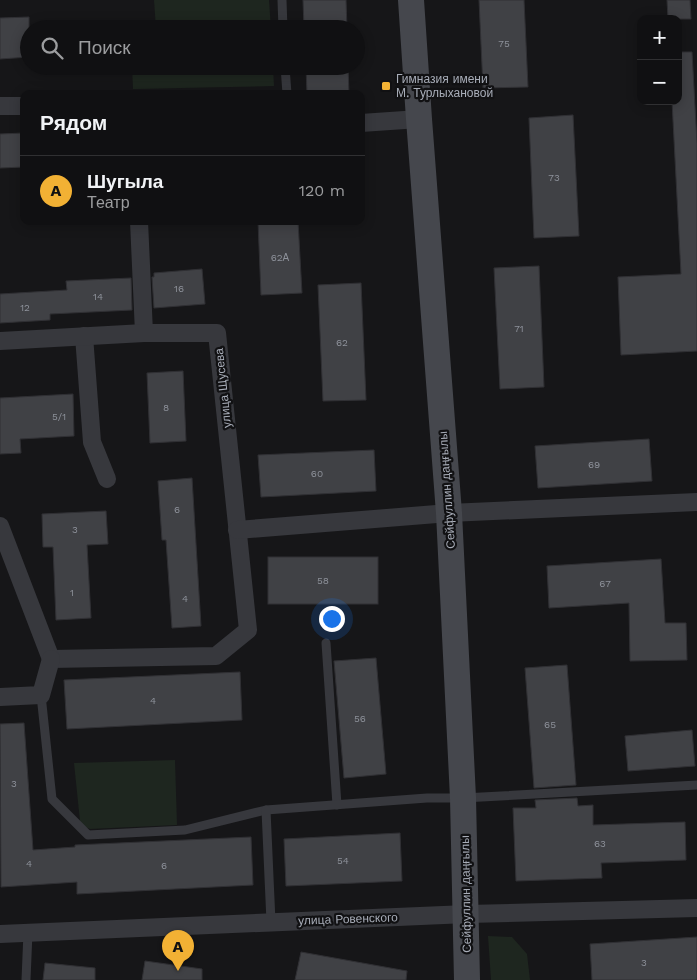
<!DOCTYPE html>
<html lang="ru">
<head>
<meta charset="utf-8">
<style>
	body { margin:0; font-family:"Work Sans",sans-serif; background:#1e1e20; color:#f1f3f6 }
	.controls { position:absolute; right:15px; top:15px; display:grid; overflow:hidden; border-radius:10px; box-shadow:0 2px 12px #0003 }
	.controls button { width:45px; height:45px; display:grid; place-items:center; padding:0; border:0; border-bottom:1px solid #303032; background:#101012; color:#f1f3f6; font:25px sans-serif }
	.you { position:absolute; left:331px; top:618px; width:18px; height:18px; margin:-12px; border:4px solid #fff; border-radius:50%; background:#1a73e8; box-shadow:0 0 0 8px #1a73e833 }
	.badge { display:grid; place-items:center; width:32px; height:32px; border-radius:50%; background:#f2b134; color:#111; font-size:16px; font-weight:700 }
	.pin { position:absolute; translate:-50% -41px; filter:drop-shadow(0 1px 2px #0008) }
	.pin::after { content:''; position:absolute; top:26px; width:18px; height:15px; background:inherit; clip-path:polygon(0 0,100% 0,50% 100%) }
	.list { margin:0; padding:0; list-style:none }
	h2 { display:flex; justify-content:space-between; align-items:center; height:65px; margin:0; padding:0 20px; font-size:21px }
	h2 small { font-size:16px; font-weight:400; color:#9c9d9f }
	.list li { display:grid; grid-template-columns:32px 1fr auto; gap:15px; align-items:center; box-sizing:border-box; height:70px; padding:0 20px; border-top:1px solid #303032 }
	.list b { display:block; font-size:19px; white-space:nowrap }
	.list p { margin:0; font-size:16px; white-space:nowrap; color:#9c9d9f }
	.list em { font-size:16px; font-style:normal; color:#9c9d9f }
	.icon { flex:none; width:28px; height:28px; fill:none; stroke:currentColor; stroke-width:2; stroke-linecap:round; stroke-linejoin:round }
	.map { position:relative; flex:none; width:697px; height:980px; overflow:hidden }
	.search { position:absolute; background:#101012; box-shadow:0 2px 12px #0003; left:20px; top:20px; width:345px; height:55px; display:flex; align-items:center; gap:12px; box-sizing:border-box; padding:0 18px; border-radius:28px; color:#9c9d9f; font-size:19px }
	.panel { position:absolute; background:#101012; box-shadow:0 2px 12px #0003; left:20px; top:90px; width:345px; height:135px; border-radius:10px }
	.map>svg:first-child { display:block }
	.green { fill:#1e261f }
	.building { fill:#404145; stroke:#303034 }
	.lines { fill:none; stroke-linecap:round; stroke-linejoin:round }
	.service { stroke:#37383d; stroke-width:9 }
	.minor { stroke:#37383d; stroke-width:18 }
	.secondary { stroke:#45474d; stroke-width:26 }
	.poi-dot { fill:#f2b134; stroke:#111113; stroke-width:2 }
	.labels { text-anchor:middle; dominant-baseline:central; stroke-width:4.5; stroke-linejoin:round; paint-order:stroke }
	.number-label { font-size:10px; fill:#8e929b }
	.poi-label { font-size:12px; fill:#a8adb8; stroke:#111113; text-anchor:start }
	.street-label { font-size:12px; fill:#a8adb8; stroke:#111113 }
</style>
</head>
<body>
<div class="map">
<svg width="697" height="980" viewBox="0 0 697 980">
	<rect width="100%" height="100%" fill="#161618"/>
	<g class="green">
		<polygon points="154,0 269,0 271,29 156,29"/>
		<polygon points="132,66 273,66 274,86 133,89"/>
		<polygon points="175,760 177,825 90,829 83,826 80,821 74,763"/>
		<polygon points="488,936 512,937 527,954 530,980 491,980"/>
	</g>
	<g class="building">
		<polygon points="303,0 346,0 347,29 304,29"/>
		<polygon points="479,0 524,0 528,87 483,88"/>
		<polygon points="667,0 690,0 691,19 668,19"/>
		<polygon points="29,17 29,57 0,59 0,18"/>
		<polygon points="678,52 692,52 697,143 697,351 621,355 618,277 681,274 672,101 678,101"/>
		<polygon points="306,66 348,66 349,94 307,94"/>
		<polygon points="573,115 579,236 534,238 529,118"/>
		<polygon points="24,133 24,167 0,168 0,134"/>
		<polygon points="258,221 298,221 302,293 261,295"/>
		<polygon points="539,266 544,387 500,389 494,268"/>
		<polygon points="202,269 205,304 154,308 152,277 154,277 154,273"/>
		<polygon points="131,278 132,310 50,314 50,320 0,323 0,294 67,290 66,281"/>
		<polygon points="361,283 366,400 323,401 318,285"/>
		<polygon points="183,371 186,441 150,443 147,373"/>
		<polygon points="73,394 74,436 20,439 21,453 0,454 0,398"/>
		<polygon points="649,439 652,481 538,488 535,446"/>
		<polygon points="374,450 376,491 261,497 258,455"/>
		<polygon points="192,478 201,626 172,628 166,540 162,540 158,481"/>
		<polygon points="106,511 108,544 87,545 91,618 56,620 53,547 43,547 42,514"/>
		<rect x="268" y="557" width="110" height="47"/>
		<polygon points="661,559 665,623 686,623 687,660 630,661 629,603 549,608 547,566"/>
		<polygon points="376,658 386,774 344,778 334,661"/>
		<polygon points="567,665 576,785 534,788 525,668"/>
		<polygon points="240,672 242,720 67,729 64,680"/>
		<polygon points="24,723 33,850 75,847 75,845 251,837 253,885 77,894 77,882 1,887 0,724"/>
		<polygon points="692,730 695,766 628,771 625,736"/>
		<polygon points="577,798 578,806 593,805 593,825 685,822 686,860 601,863 602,878 516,881 513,808 536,808 535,800"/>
		<polygon points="400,833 402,881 286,886 284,839"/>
		<polygon points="697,937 697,980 592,980 590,944"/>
		<polygon points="301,952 407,971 406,980 295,980"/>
		<polygon points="145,961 202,969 202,980 142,980"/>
		<polygon points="45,963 95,968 95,980 43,980"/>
	</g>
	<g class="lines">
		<g class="service">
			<polyline points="282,0 283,29"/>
			<polyline points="285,66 287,94"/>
			<polyline points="326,643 337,805"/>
			<polyline points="41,695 52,799 88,835 185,830 266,810 427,798 463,798 697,785"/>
			<polyline points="266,810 271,922"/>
			<polyline points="26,980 28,932"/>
		</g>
		<g class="minor">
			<polyline points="0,106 24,106"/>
			<polyline points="361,123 419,119"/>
			<polyline points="139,221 144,333"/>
			<polyline points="84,336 92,442 107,479"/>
			<polyline points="0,341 144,333 217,333 248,630 216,656 51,659"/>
			<polyline points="0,526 51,659"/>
			<polyline points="237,530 449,513 697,502"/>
			<polyline points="0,697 41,695 51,659"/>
			<polyline points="0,934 467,914 697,908"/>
		</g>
		<polyline class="secondary" points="411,0 419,119 449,513 463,798 467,980"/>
	</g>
	<rect class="poi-dot" x="381" y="81" width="10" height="10" rx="2.5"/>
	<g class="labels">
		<g class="number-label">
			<text x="504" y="43">75</text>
			<text x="554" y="177">73</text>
			<text x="280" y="257">62А</text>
			<text x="179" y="288">16</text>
			<text x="98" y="296">14</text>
			<text x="25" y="307">12</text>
			<text x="519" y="328">71</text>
			<text x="342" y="342">62</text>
			<text x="166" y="407">8</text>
			<text x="59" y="416">5/1</text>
			<text x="594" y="464">69</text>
			<text x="317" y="473">60</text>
			<text x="177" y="509">6</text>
			<text x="75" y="529">3</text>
			<text x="323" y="580">58</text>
			<text x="605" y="583">67</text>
			<text x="72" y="592">1</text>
			<text x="185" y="598">4</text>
			<text x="153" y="700">4</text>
			<text x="360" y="718">56</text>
			<text x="550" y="724">65</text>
			<text x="14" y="783">3</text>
			<text x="600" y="843">63</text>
			<text x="343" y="860">54</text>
			<text x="29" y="863">4</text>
			<text x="164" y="865">6</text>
			<text x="644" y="962">3</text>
		</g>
		<g class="poi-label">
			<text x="396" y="79">Гимназия имени<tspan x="396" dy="14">М. Турлыхановой</tspan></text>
		</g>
		<g class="street-label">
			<text transform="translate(223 388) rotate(-96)">улица Щусева</text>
			<text transform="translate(447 490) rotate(-94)">Сейфуллин даңғылы</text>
			<text transform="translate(466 894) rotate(-91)">Сейфуллин даңғылы</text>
			<text transform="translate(348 919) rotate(-2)">улица Ровенского</text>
		</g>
	</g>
</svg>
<div class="controls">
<button>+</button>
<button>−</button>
</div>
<div class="you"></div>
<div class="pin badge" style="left:178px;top:971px">A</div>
<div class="search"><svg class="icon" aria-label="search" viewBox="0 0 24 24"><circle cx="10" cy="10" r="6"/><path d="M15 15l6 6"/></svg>Поиск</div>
<section class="panel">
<h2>Рядом<small></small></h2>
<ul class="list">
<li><span class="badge">A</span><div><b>Шугыла</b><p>Театр</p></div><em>120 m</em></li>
</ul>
</section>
</div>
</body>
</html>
